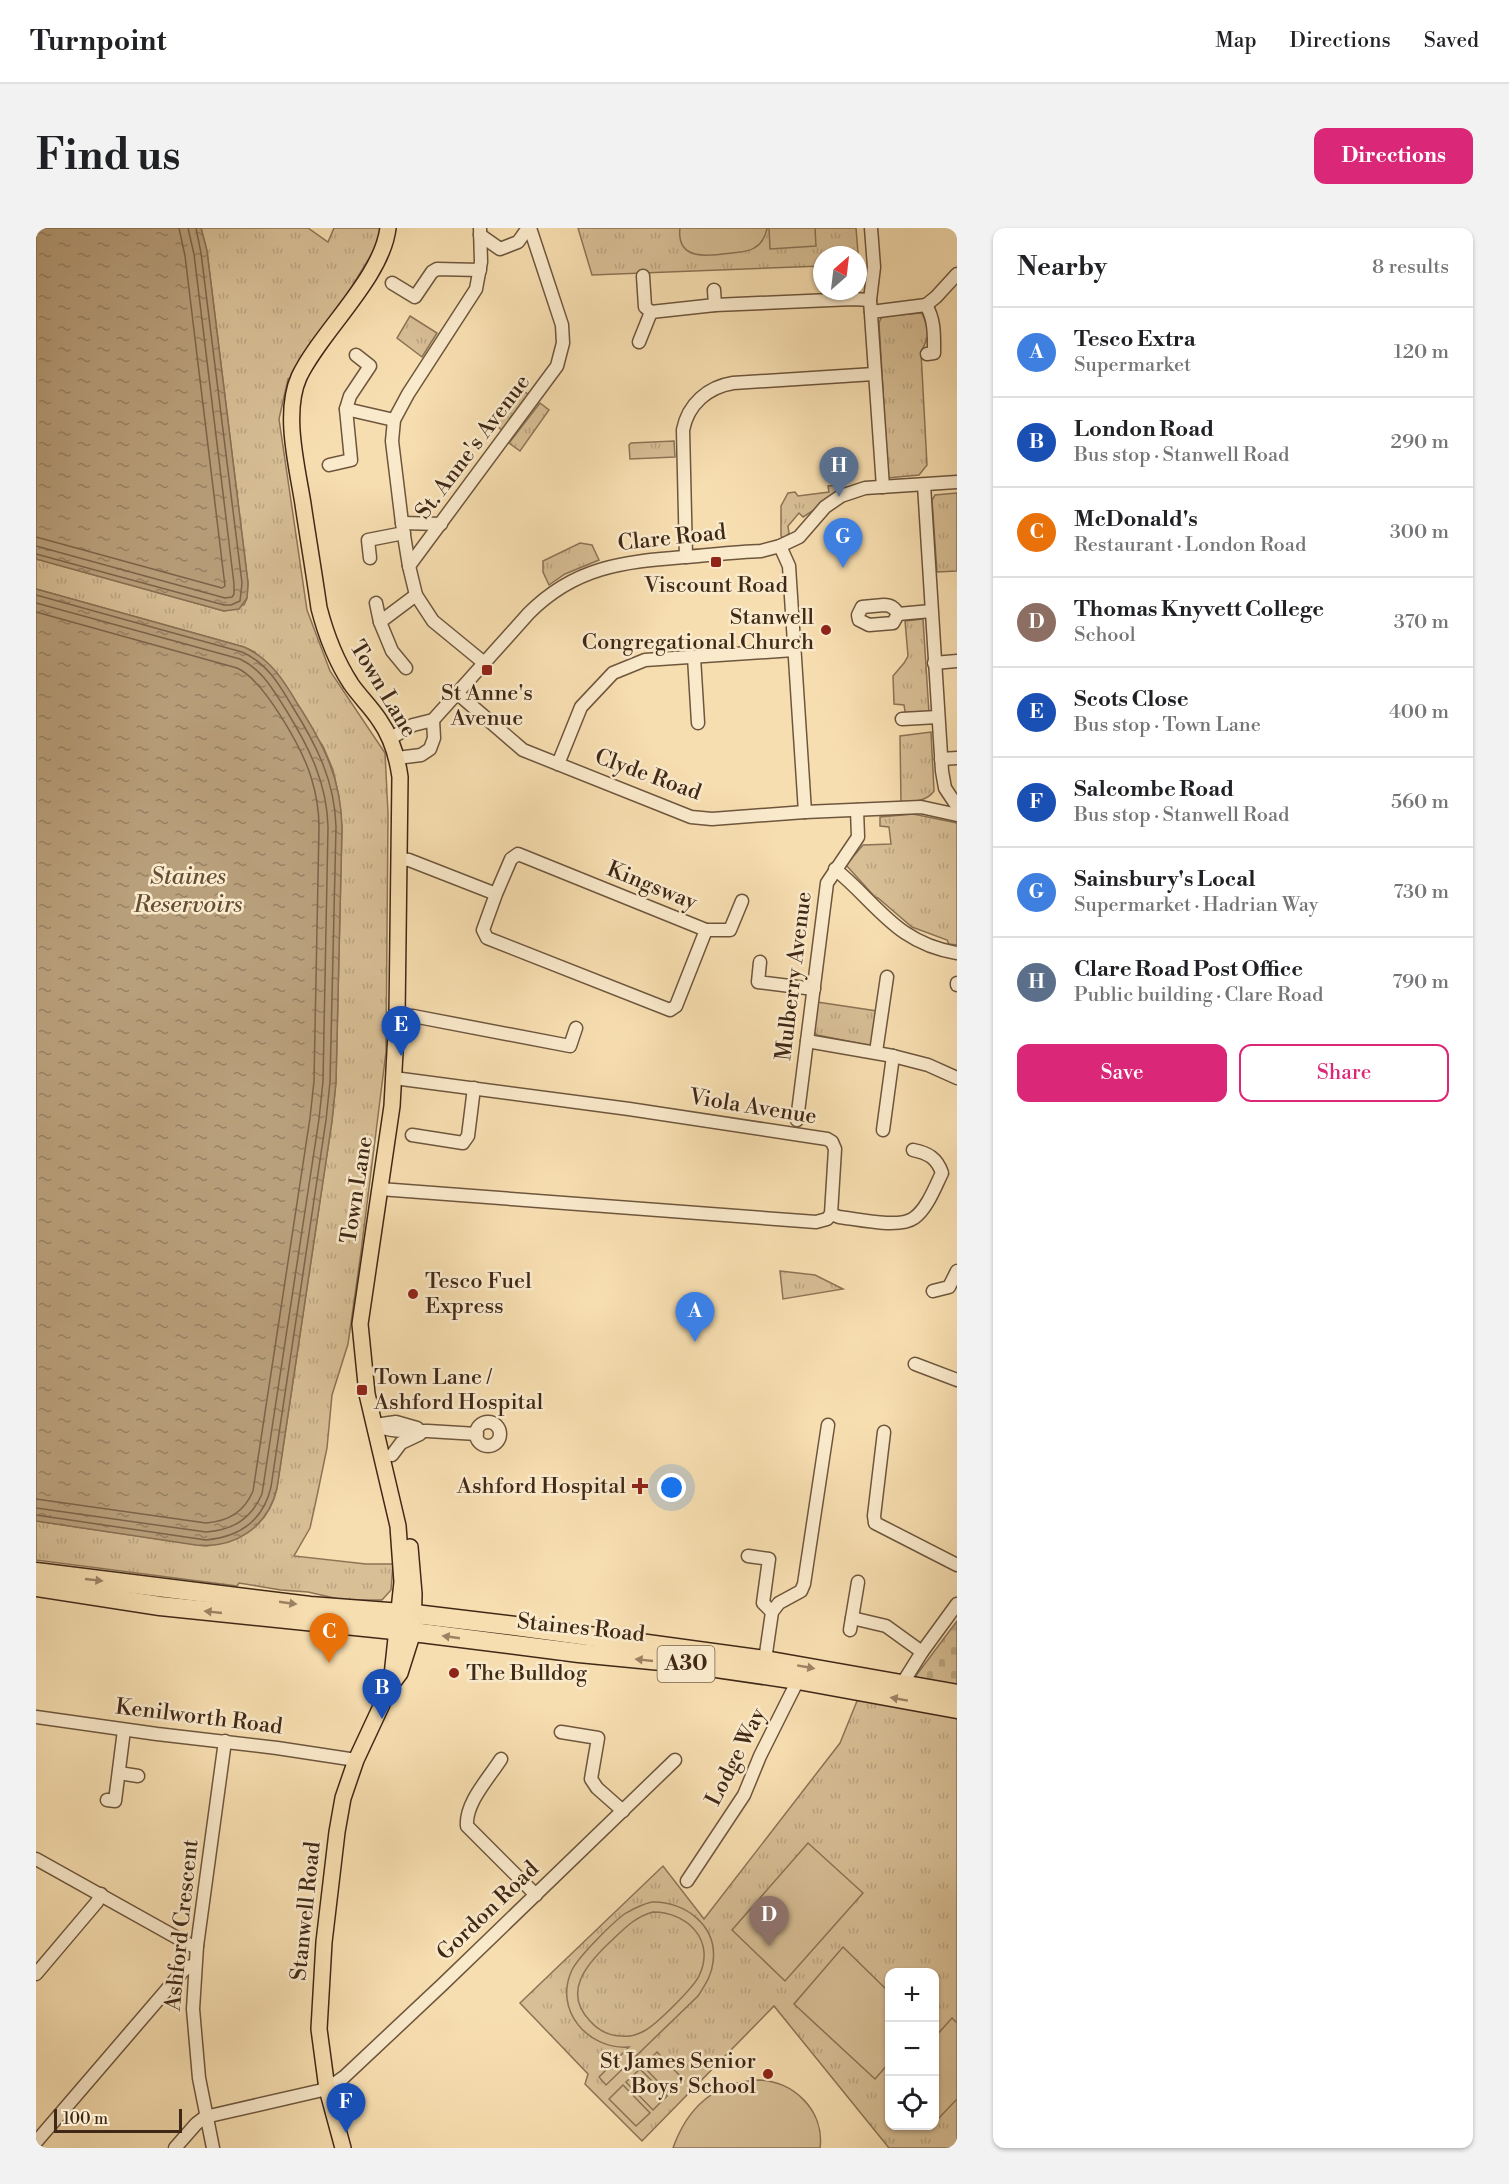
<!DOCTYPE html>
<html lang="en">
<head>
<meta charset="utf-8">
<style>
	body { margin:0; font-family:"Libre Bodoni",serif; background:#f2f2f2; color:#202124 }
	.controls { position:absolute; right:18px; bottom:18px; display:grid; overflow:hidden; border-radius:12px; box-shadow:0 2px 4px #0004 }
	.controls button { width:54px; height:54px; display:grid; place-items:center; padding:0; border:0; border-bottom:2px solid #e0e0e0; background:#fff; color:#202124; font:30px sans-serif }
	.compass { position:absolute; left:777px; top:18px; width:54px; height:54px; border-radius:50%; background:#fff; box-shadow:0 2px 4px #0004; rotate:28deg }
	.scale { position:absolute; left:18px; bottom:15px; width:128px; box-sizing:border-box; padding-left:6px; border:3px solid #402817; border-top:0; font-size:16px; line-height:21px; white-space:nowrap; color:#402817; -webkit-text-stroke:4px #faeacc; paint-order:stroke }
	.you { position:absolute; left:636px; top:1260px; width:21px; height:21px; margin:-15px; border:4px solid #fff; border-radius:50%; background:#1a73e8; box-shadow:0 0 0 9px #1a73e833 }
	.badge { display:grid; place-items:center; width:39px; height:39px; border-radius:50%; background:#db2777; color:#fff; font-size:20px; font-weight:700 }
	.pin { position:absolute; translate:-50% -50px; filter:drop-shadow(0 2px 3px #0008) }
	.pin::after { content:''; position:absolute; top:32px; width:21px; height:18px; background:inherit; clip-path:polygon(0 0,100% 0,50% 100%) }
	.list { margin:0; padding:0; list-style:none }
	h2 { display:flex; justify-content:space-between; align-items:center; height:78px; margin:0; padding:0 24px; font-size:26px }
	h2 small { font-size:20px; font-weight:400; color:#757577 }
	.list li { display:grid; grid-template-columns:39px 1fr auto; gap:18px; align-items:center; box-sizing:border-box; height:90px; padding:0 24px; border-top:2px solid #e0e0e0 }
	.list b { display:block; font-size:22px; white-space:nowrap }
	.list p { margin:0; font-size:20px; white-space:nowrap; color:#757577 }
	.list em { font-size:20px; font-style:normal; color:#757577 }
	.actions { display:flex; gap:12px; padding:18px 24px }
	.actions a { flex:1; padding:14px 0; border:2px solid #db2777; border-radius:12px; text-align:center; font-size:21px; color:#db2777 }
	.actions .main { background:#db2777; color:#fff }
	.icon { flex:none; width:33px; height:33px; fill:none; stroke:currentColor; stroke-width:2; stroke-linecap:round; stroke-linejoin:round }
	.map { position:relative; flex:none; width:921px; height:1920px; overflow:hidden; border-radius:12px }
	header { display:flex; align-items:center; gap:36px; box-sizing:border-box; height:84px; padding:0 30px; background:#fff; border-bottom:2px solid #e0e0e0 }
	header strong { font-size:28px }
	nav { display:flex; gap:33px; margin-inline-start:auto; font-size:21px }
	.intro { display:flex; align-items:center; justify-content:space-between; box-sizing:border-box; height:144px; padding:0 36px }
	h1 { margin:0; font-size:42px }
	.button { padding:15px 27px; border-radius:12px; background:#db2777; color:#fff; font-size:21px; font-weight:700 }
	main { display:flex; gap:36px; padding:0 36px }
	aside { flex:1; background:#fff; border-radius:12px; box-shadow:0 2px 4px #0004 }
	.map>svg:first-child { display:block }
	.grass { fill:url(#grass-tufts); stroke:#8c7456; stroke-width:1.5; fill-rule:evenodd }
	.cemetery { fill:url(#cemetery-stones); stroke:#8c7456; stroke-width:1.5 }
	.pitch { fill:#d8bf96; stroke:#8c7456; stroke-width:1.5; fill-rule:evenodd }
	.water { fill:url(#water-ripples); stroke:#897054; stroke-width:1.5 }
	.lines { fill:none; stroke-linecap:round; stroke-linejoin:round }
	.shore { stroke:#7c644a; stroke-width:1.5 }
	.minor-casing { stroke:#6e563d; stroke-width:15 }
	.major-casing { stroke:#402817; stroke-width:18 }
	.highway-casing { stroke:#402817; stroke-width:21 }
	.minor { stroke:#faeacc; stroke-width:12 }
	.major { stroke:#f7deb0; stroke-width:15 }
	.highway { stroke:#f7deb0; stroke-width:18 }
	.oneway { fill:#9c8364 }
	.poi-dot { fill:#8f2418; stroke:#faeacc; stroke-width:2 }
	.labels { text-anchor:middle; dominant-baseline:central; stroke-width:5; stroke-linejoin:round; paint-order:stroke }
	.shield { fill:#faeacc; stroke:#78624d; stroke-width:1.5 }
	.shield-label { font-size:21px; font-weight:bold; fill:#402817 }
	.street-label { font-size:22px; fill:#402817; stroke:#faeacc }
	.poi-label { font-size:22px; fill:#402817; stroke:#faeacc; text-anchor:end }
	.water-label { font-size:24px; font-style:italic; fill:#644c35; stroke:#faeacc }
</style>
</head>
<body>
<header>
<strong>Turnpoint</strong>
<nav><a>Map</a><a>Directions</a><a>Saved</a></nav>
</header>
<div class="intro"><h1>Find us</h1><a class="button">Directions</a></div>
<main>
<div class="map">
<svg width="921" height="1920" viewBox="0 0 921 1920">
	<defs>
		<pattern id="grass-tufts" width="24" height="20" patternUnits="userSpaceOnUse" patternTransform="scale(1.5)"><rect width="24" height="20" fill="#d8bf96"/><path d="M3 7l-1-3M5 7V3M7 7l1-3M15 17l-1-3M17 17v-4M19 17l1-3" fill="none" stroke="#baa481"/></pattern>
		<pattern id="cemetery-stones" width="16" height="16" patternUnits="userSpaceOnUse" patternTransform="scale(1.5)"><rect width="16" height="16" fill="#d8bf96"/><path d="M2 7V4a2 2 0 0 1 4 0v3zM10 15v-3a2 2 0 0 1 4 0v3z" fill="#baa481"/></pattern>
		<pattern id="water-ripples" width="26" height="14" patternUnits="userSpaceOnUse" patternTransform="scale(1.5)"><rect width="26" height="14" fill="#b9a07c"/><path d="M2 4q2-2 4 0t4 0M15 11q2-2 4 0t4 0" fill="none" stroke="#988265"/></pattern>
	</defs>
	<rect width="100%" height="100%" fill="#f7deb0"/>
	<filter id="stains"><feTurbulence type="fractalNoise" baseFrequency=".00333" numOctaves="4"/><feColorMatrix values="0 0 0 0 .2 0 0 0 0 .09 0 0 0 0 .02 0 0 0 .5 -.17"/></filter>
	<radialGradient id="worn" r=".72"><stop offset=".6" stop-color="#630" stop-opacity="0"/><stop offset="1" stop-color="#630" stop-opacity=".3"/></radialGradient>
	<g class="grass">
		<path d="M165 0H272L292 14 298 0H346V9L315 60 256 149 252 151 243 191 271 382 294 443 349 525 352 585 350 824 325 1024 312 1116 296 1167 291 1220 281 1268 274 1300 258 1328 330 1336H357L355 1362 346 1372H307L272 1364 245 1362 203 1355 201 1358 0 1332V1293L170 1318C205 1314 233 1297 241 1260L296 893 300 854 306 599 303 569 297 542 287 518 219 424 208 419 0 361V331L188 383 208 377 211 370 212 355 171 23Z"/>
		<polygon points="542,0 820,0 823,37 822,27 786,27 786,38 556,47"/>
		<path d="M886 85C894 104 894 107 885 124L891 237 883 247 852 250 843 95 845 90 849 88Z"/>
		<polygon points="374,88 401,105 386,129 361,110"/>
		<polygon points="481,158 493,167 466,202 454,193"/>
		<polygon points="504,175 513,182 484,223 473,215"/>
		<polygon points="638,213 639,229 594,231 593,217 595,215"/>
		<path d="M803 257 805 261C802 266 775 284 767 289L763 285 752 298 753 305 748 312 745 308V278L752 265 759 264 762 268 793 264 792 258Z"/>
		<polygon points="921,265 921,343 901,344 896,272 899,267"/>
		<polygon points="544,315 556,317 563,332 529,346 513,357 507,344 507,333"/>
		<polygon points="887,391 893,485 879,487 869,484 868,477 858,476 857,448 868,435 872,428 869,393"/>
		<path d="M895 504 898 563C890 574 878 573 865 574L864 508Z"/>
		<polygon points="877,586 921,595 921,717 913,716 911,712 876,699 842,670 839,669 810,637 827,617 855,616 853,599 844,598 844,589"/>
		<polygon points="781,774 841,783 837,818 781,807 778,804"/>
		<polygon points="744,1043 779,1047 807,1061 747,1071"/>
		<path d="M825 1471 921 1488V1920H853L738 1778 606 1913 549 1856 552 1846 484 1775 627 1638 668 1691 804 1515 821 1473ZM854 1744H898V1898H854Z"/>
	</g>
	<polygon class="cemetery" points="921,1393 921,1457 879,1449"/>
	<g class="pitch">
		<path d="M644 0H731V1C729 9 726 16 718 20 712 24 703 24 696 25 674 28 640 34 644 0Z"/>
		<polygon points="733,0 779,0 780,18 734,21"/>
		<polygon points="772,1615 827,1665 749,1753 696,1702"/>
		<path d="M616 1674C649 1673 682 1698 677 1734 676 1747 669 1757 662 1768L570 1857 563 1849 593 1819C552 1822 517 1782 536 1742 543 1728 578 1693 590 1685 599 1680 606 1676 616 1674ZM617 1684C652 1684 680 1713 663 1748 657 1760 620 1797 608 1803 601 1807 593 1809 586 1808 573 1808 562 1802 554 1793 526 1764 551 1736 573 1715 587 1702 598 1689 617 1684Z"/>
		<polygon points="807,1719 853,1764 853,1835 839,1851 758,1776"/>
		<polygon points="916,1790 921,1795 921,1871 903,1890 899,1886 899,1809"/>
		<polygon points="621,1824 648,1852 634,1866 607,1838"/>
		<polygon points="604,1841 631,1868 617,1882 590,1854"/>
		<path d="M722 1852C757 1852 789 1883 784 1920H637C651 1880 679 1854 722 1852Z"/>
		<polygon points="587,1857 614,1885 600,1898 573,1871"/>
	</g>
	<g class="water">
		<polygon points="0,0 165,0 171,23 212,355 211,370 203,381 188,383 0,331"/>
		<path d="M0 361 208 419C234 431 247 451 261 475 287 515 305 550 306 599L300 854 296 893 241 1260C232 1299 199 1321 160 1317L0 1293Z"/>
	</g>
	<g class="lines">
		<g class="shore">
			<polyline points="0,309 186,360 189,358 149,28 143,0"/>
			<polyline points="0,318 189,370 196,369 198,366 198,356 158,26 152,0"/>
			<polyline points="0,326 188,377 195,377 204,373 206,355 165,25 160,0"/>
			<path d="M0 367 206 424C231 435 243 456 256 478 280 516 299 553 300 599L294 854 290 892 235 1259C227 1293 203 1309 170 1312L0 1287"/>
			<path d="M0 375 204 431C227 442 237 462 250 482 273 519 291 555 292 599L287 853 283 891 226 1266C215 1291 197 1302 170 1304L0 1280"/>
			<path d="M0 384 201 440C228 452 266 520 275 549 280 565 283 582 283 599L278 853 274 890 217 1263C208 1284 193 1293 170 1295L0 1271"/>
		</g>
		<g class="minor-casing">
			<g id="minor">
				<polyline points="444,0 445,34 440,61 372,166 358,192 356,213 366,295 373,338 380,367 397,393 447,434"/>
				<polyline points="835,0 838,39 834,72 847,259"/>
				<polyline points="444,7 464,21 482,14 492,0"/>
				<polyline points="607,48 609,79 615,84 679,77 817,71 834,72"/>
				<polyline points="356,55 379,69 396,44 401,41 444,42"/>
				<polyline points="678,62 679,77"/>
				<path d="M890 77C899 92 898 108 898 125L891 126"/>
				<polyline points="835,84 890,77 900,69 921,46"/>
				<polyline points="603,114 615,84"/>
				<polyline points="310,181 358,192"/>
				<polyline points="293,237 315,232 310,181 314,168 334,138 320,127"/>
				<polyline points="888,257 906,543 909,560 921,578"/>
				<polyline points="366,295 405,296"/>
				<polyline points="744,318 753,338 769,584"/>
				<path d="M650 329 647 202C652 176 672 159 697 155L838 146"/>
				<polyline points="334,330 332,312 368,305"/>
				<polyline points="373,338 521,138 527,115 526,97 494,0"/>
				<polyline points="340,375 344,394"/>
				<path d="M848 377C855 377 859 380 862 386L857 395 833 397 823 392 822 387 826 379Z"/>
				<polyline points="862,386 895,383"/>
				<polyline points="658,429 662,495"/>
				<polyline points="898,435 921,433"/>
				<polyline points="370,440 356,423 344,394 380,367"/>
				<polyline points="421,465 487,522 655,589 676,591 769,584 885,579 921,587"/>
				<polyline points="866,491 902,489"/>
				<path d="M355 510 377 497 397 492 493 385C539 339 586 334 648 329 674 327 700 324 725 323L744 318 763 309 789 279 805 268 829 260 921 254"/>
				<polyline points="361,530 385,527 394,521 398,510 397,492"/>
				<polyline points="905,531 921,530"/>
				<polyline points="522,536 545,479 577,445 609,432 758,422"/>
				<polyline points="363,631 373,632 460,666 447,702 451,710 634,782 640,778 670,702 482,626 475,631 460,666"/>
				<path d="M799 641C842 676 860 715 921 725"/>
				<polyline points="670,702 694,702 706,673"/>
				<polyline points="724,734 722,754 778,761"/>
				<polyline points="921,755 921,757"/>
				<polyline points="361,788 377,788 534,818 540,800"/>
				<polyline points="771,813 857,828 892,837 921,850"/>
				<polyline points="840,824 851,749"/>
				<polyline points="761,892 791,655 822,609 821,582"/>
				<polyline points="847,902 857,828"/>
				<polyline points="376,907 427,915 432,908 438,860"/>
				<polyline points="344,961 780,994 791,991 795,986 799,921 796,914 791,911 593,881 358,850"/>
				<path d="M795 986 803 989C821 991 863 1001 878 990 891 981 899 959 906 945 901 930 892 925 877 922"/>
				<polyline points="897,1063 913,1059 921,1043"/>
				<polyline points="879,1136 921,1152"/>
				<circle cx="452" cy="1206" r="12"/>
				<path d="M339 1197C357 1205 372 1203 392 1203 408 1204 424 1205 441 1206"/>
				<polyline points="339,1197 360,1194 381,1200"/>
				<polyline points="848,1204 838,1288 839,1295 921,1337"/>
				<polyline points="356,1227 365,1215 384,1206"/>
				<polyline points="712,1328 733,1331 727,1375 736,1384"/>
				<polyline points="816,1390 850,1398 886,1424"/>
				<polyline points="814,1402 822,1354"/>
				<polyline points="729,1432 736,1384 743,1375 765,1363 768,1356 792,1197"/>
				<polyline points="866,1456 886,1424 921,1376"/>
				<polyline points="0,1489 121,1506 241,1520 320,1532"/>
				<polyline points="525,1504 562,1510 555,1551 561,1560 587,1583"/>
				<path d="M465 1531C453 1550 429 1575 431 1598L500 1667"/>
				<polyline points="83,1545 102,1548"/>
				<polyline points="71,1572 79,1573 88,1502"/>
				<polyline points="0,1631 154,1717 161,1718"/>
				<polyline points="651,1653 708,1567 724,1528 762,1452"/>
				<polyline points="0,1746 61,1674 65,1666"/>
				<polyline points="0,1914 146,1744 152,1739 159,1737"/>
				<polyline points="139,1920 160,1896 169,1889 291,1861 308,1849 407,1756 639,1532"/>
				<polyline points="177,1920 163,1850 157,1781 161,1718 189,1513"/>
			</g>
		</g>
		<g class="major-casing">
			<g id="major">
				<path d="M352 0C346 50 285 103 263 149 247 185 261 238 267 276 272 310 278 345 283 380 290 407 300 433 315 456 324 469 336 480 344 493 356 510 361 528 364 549L361 788 356 878 324 1096 331 1166 362 1298 366 1354 355 1457"/>
				<polyline points="307,1920 291,1861 283,1801 288,1714 301,1604 307,1570 320,1532 355,1457 364,1445 377,1404 378,1366 374,1319"/>
			</g>
		</g>
		<g class="highway-casing">
			<g id="highway">
				<polyline points="0,1344 274,1378 379,1386 479,1398 729,1432 921,1466"/>
				<polyline points="0,1359 124,1378 377,1404 543,1425 646,1435 762,1452 921,1481"/>
			</g>
		</g>
		<use href="#minor" class="minor"/>
		<use href="#major" class="major"/>
		<use href="#highway" class="highway"/>
	</g>
	<defs><path id="oneway-solid" d="M-6-.8H1V-3.2L6.5 0L1 3.2V.8H-6Z" transform="scale(1.5)"/></defs>
	<g class="oneway">
		<use href="#oneway-solid" transform="translate(58 1352) rotate(6)"/>
		<use href="#oneway-solid" transform="translate(252 1375) rotate(8)"/>
		<use href="#oneway-solid" transform="translate(177 1384) rotate(-174)"/>
		<use href="#oneway-solid" transform="translate(415 1409) rotate(-172)"/>
		<use href="#oneway-solid" transform="translate(608 1432) rotate(-174)"/>
		<use href="#oneway-solid" transform="translate(770 1439) rotate(10)"/>
		<use href="#oneway-solid" transform="translate(863 1471) rotate(-170)"/>
	</g>
	<g class="poi-dot">
		<rect x="674" y="328" width="12" height="12" rx="3"/>
		<circle cx="790" cy="402" r="6"/>
		<rect x="445" y="436" width="12" height="12" rx="3"/>
		<circle cx="377" cy="1066" r="6"/>
		<rect x="320" y="1156" width="12" height="12" rx="3"/>
		<path d="M601 1249h6v6h6v6h-6v6h-6v-6h-6v-6h6z"/>
		<circle cx="418" cy="1445" r="6"/>
		<circle cx="732" cy="1846" r="6"/>
	</g>
	<g class="labels">
		<rect class="shield" x="621.5" y="1418" width="57" height="36" rx="4.5"/>
		<g class="shield-label">
			<text x="650" y="1436">A30</text>
		</g>
		<g class="street-label">
			<text transform="translate(437 219) rotate(-53)">St. Anne's Avenue</text>
			<text transform="translate(636 310) rotate(-6)">Clare Road</text>
			<text transform="translate(347 461) rotate(59)">Town Lane</text>
			<text transform="translate(612 547) rotate(20)">Clyde Road</text>
			<text transform="translate(616 658) rotate(22)">Kingsway</text>
			<text transform="translate(758 748) rotate(-83)">Mulberry Avenue</text>
			<text transform="translate(717 879) rotate(9)">Viola Avenue</text>
			<text transform="translate(321 962) rotate(-81)">Town Lane</text>
			<text transform="translate(545 1400) rotate(6)">Staines Road</text>
			<text transform="translate(163 1489) rotate(7)">Kenilworth Road</text>
			<text transform="translate(700 1529) rotate(-63)">Lodge Way</text>
			<text transform="translate(270 1683) rotate(-84)">Stanwell Road</text>
			<text transform="translate(452 1683) rotate(-44)">Gordon Road</text>
			<text transform="translate(146 1697) rotate(-84)">Ashford Crescent</text>
		</g>
		<g class="poi-label">
			<text x="680" y="357" text-anchor="middle">Viscount Road</text>
			<text x="778" y="389">Stanwell<tspan x="778" dy="25">Congregational Church</tspan></text>
			<text x="451" y="465" text-anchor="middle">St Anne's<tspan x="451" dy="25">Avenue</tspan></text>
			<text x="389" y="1053" text-anchor="start">Tesco Fuel<tspan x="389" dy="25">Express</tspan></text>
			<text x="338" y="1149" text-anchor="start">Town Lane /<tspan x="338" dy="25">Ashford Hospital</tspan></text>
			<text x="590" y="1258">Ashford Hospital</text>
			<text x="430" y="1445" text-anchor="start">The Bulldog</text>
			<text x="720" y="1833">St James Senior<tspan x="720" dy="25">Boys' School</tspan></text>
		</g>
		<g class="water-label">
			<text x="152" y="649">Staines<tspan x="152" dy="28">Reservoirs</tspan></text>
		</g>
	</g>
	<rect width="100%" height="100%" filter="url(#stains)"/>
	<rect width="100%" height="100%" fill="url(#worn)"/>
</svg>
<div class="controls">
<button>+</button>
<button>−</button>
<button><svg class="icon" aria-label="locate" viewBox="0 0 24 24"><circle cx="12" cy="12" r="6"/><path d="M12 2v4M12 18v4M2 12h4M18 12h4"/></svg></button>
</div>
<svg class="compass" viewBox="-18 -18 36 36"><path d="M0-13l5 13h-10z" fill="#e53935"/><path d="M0 13l5-13h-10z" fill="#757577"/></svg>
<div class="scale">100 m</div>
<div class="you"></div>
<div class="pin badge" style="left:659px;top:1114px;background:#3f7fe0">A</div>
<div class="pin badge" style="left:346px;top:1491px;background:#1a4fb4">B</div>
<div class="pin badge" style="left:293px;top:1435px;background:#e8710a">C</div>
<div class="pin badge" style="left:733px;top:1718px;background:#8d6e63">D</div>
<div class="pin badge" style="left:365px;top:828px;background:#1a4fb4">E</div>
<div class="pin badge" style="left:310px;top:1905px;background:#1a4fb4">F</div>
<div class="pin badge" style="left:807px;top:340px;background:#3f7fe0">G</div>
<div class="pin badge" style="left:803px;top:269px;background:#5c6f8a">H</div>
</div>
<aside>
<h2>Nearby<small>8 results</small></h2>
<ul class="list">
<li><span class="badge" style="background:#3f7fe0">A</span><div><b>Tesco Extra</b><p>Supermarket</p></div><em>120 m</em></li>
<li><span class="badge" style="background:#1a4fb4">B</span><div><b>London Road</b><p>Bus stop · Stanwell Road</p></div><em>290 m</em></li>
<li><span class="badge" style="background:#e8710a">C</span><div><b>McDonald's</b><p>Restaurant · London Road</p></div><em>300 m</em></li>
<li><span class="badge" style="background:#8d6e63">D</span><div><b>Thomas Knyvett College</b><p>School</p></div><em>370 m</em></li>
<li><span class="badge" style="background:#1a4fb4">E</span><div><b>Scots Close</b><p>Bus stop · Town Lane</p></div><em>400 m</em></li>
<li><span class="badge" style="background:#1a4fb4">F</span><div><b>Salcombe Road</b><p>Bus stop · Stanwell Road</p></div><em>560 m</em></li>
<li><span class="badge" style="background:#3f7fe0">G</span><div><b>Sainsbury's Local</b><p>Supermarket · Hadrian Way</p></div><em>730 m</em></li>
<li><span class="badge" style="background:#5c6f8a">H</span><div><b>Clare Road Post Office</b><p>Public building · Clare Road</p></div><em>790 m</em></li>
</ul>
<div class="actions"><a class="main">Save</a><a>Share</a></div>
</aside>
</main>
</body>
</html>
